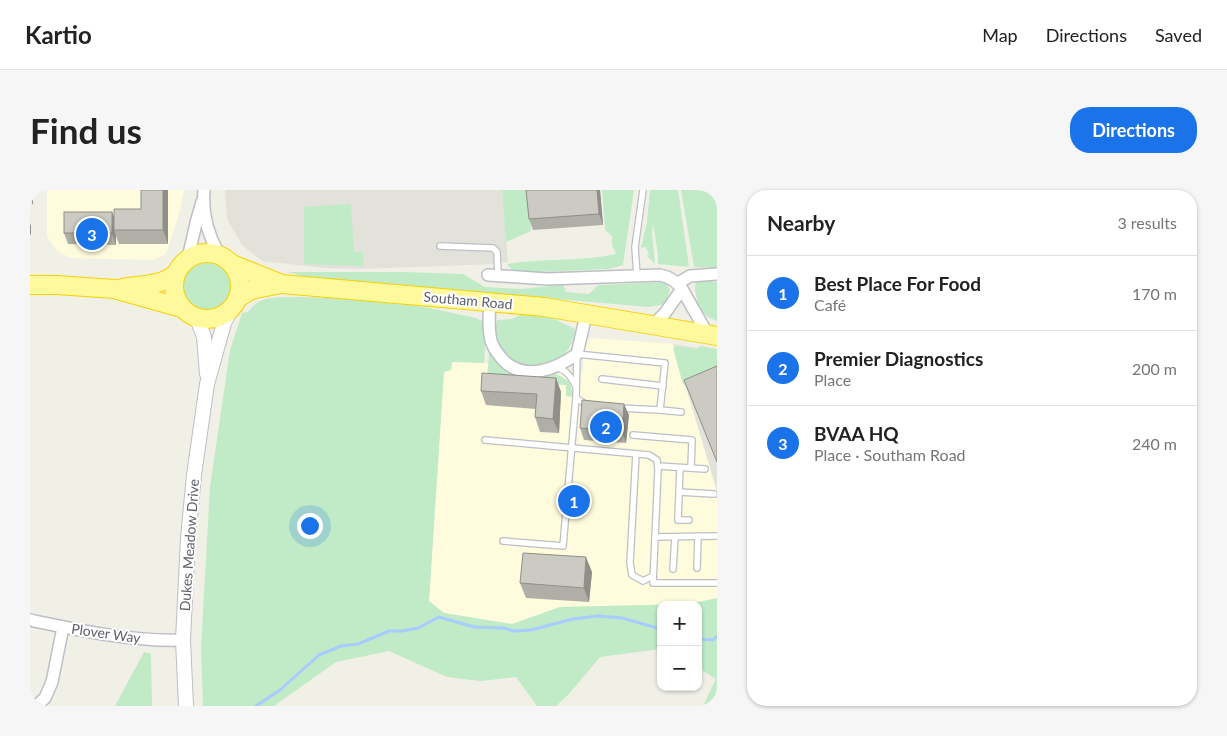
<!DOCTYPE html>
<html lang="en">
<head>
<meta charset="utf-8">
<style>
	body { margin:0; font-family:Lato,sans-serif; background:#f6f6f6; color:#222 }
	.controls { position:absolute; right:15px; bottom:15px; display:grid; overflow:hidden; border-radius:10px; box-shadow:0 1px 4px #0004 }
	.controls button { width:45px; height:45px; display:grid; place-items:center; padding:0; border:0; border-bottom:1px solid #e0e0e0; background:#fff; color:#222; font:25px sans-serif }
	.you { position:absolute; left:279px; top:335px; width:18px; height:18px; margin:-12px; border:4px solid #fff; border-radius:50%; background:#1a73e8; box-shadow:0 0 0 8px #1a73e833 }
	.badge { display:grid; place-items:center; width:32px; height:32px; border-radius:50%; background:#1a73e8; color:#fff; font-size:16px; font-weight:700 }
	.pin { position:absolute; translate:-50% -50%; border:2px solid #fff; box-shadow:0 1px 5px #0006 }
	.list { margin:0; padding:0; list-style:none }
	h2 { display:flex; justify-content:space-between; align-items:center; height:65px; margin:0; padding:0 20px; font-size:21px }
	h2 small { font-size:16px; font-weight:400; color:#767676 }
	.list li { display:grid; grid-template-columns:32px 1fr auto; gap:15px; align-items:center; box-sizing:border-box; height:75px; padding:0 20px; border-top:1px solid #e0e0e0 }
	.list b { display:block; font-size:19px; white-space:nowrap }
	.list p { margin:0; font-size:16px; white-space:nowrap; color:#767676 }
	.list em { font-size:16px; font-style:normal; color:#767676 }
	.map { position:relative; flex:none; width:687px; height:516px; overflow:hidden; border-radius:20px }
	header { display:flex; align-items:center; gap:30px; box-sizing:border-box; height:70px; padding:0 25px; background:#fff; border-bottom:1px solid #e0e0e0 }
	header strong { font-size:24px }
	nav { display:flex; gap:28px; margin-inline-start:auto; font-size:18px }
	.intro { display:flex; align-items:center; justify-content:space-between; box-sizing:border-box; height:120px; padding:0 30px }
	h1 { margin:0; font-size:35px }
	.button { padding:12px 22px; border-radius:20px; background:#1a73e8; color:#fff; font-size:18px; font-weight:700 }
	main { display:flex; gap:30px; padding:0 30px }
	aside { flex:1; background:#fff; border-radius:20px; box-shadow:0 1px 4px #0004 }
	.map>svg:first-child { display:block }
	.commercial { fill:#fffcdd }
	.industrial { fill:#e2e2da }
	.green { fill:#c1eac7 }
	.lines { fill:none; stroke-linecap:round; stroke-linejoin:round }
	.stream { stroke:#a8ccff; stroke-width:3 }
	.service-casing { stroke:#bdbfc6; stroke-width:8 }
	.minor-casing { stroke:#bdbfc6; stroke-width:14 }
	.tertiary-casing { stroke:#bdbfc6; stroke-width:16 }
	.trunk-casing { stroke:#f7d000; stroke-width:20 }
	.service { stroke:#fff; stroke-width:5.5 }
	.minor { stroke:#fff; stroke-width:11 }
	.tertiary { stroke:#fff; stroke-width:14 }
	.trunk { stroke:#fff99e; stroke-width:18 }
	.wall { fill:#afafa8 }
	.shaded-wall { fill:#8f8e88 }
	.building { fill:#cccbc3; stroke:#8f8e88 }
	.labels { text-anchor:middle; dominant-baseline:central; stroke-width:4; stroke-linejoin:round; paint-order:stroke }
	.street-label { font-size:14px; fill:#5d6068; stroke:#fff }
</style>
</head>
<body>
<header>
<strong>Kartio</strong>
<nav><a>Map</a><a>Directions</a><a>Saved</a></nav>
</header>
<div class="intro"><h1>Find us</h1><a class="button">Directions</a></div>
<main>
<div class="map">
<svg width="687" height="516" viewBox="0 0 687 516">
	<rect width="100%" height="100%" fill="#f1f0e6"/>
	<g class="commercial">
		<polygon points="17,0 154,0 148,27 136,64 124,70 41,68 27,61 17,46"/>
		<polygon points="561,148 643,154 687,301 687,408 659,414 530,417 482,434 414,423 399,411 414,182 421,180 422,172 429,171 553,182 554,152"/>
	</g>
	<g class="industrial">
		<polygon points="195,0 472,0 478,72 466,74 330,79 294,78 232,71 212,55 197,29"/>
		<polygon points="643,154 687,161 687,301"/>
	</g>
	<g class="green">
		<polygon points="472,0 498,0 501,41 476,52"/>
		<path d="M572 0H604L593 75 579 79 485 83 477 74C513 68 550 72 586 64L582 55V46L575 40Z"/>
		<polygon points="620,0 648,0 659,77 628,74 628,65 623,33 622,43 625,74 617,66 619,64 616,57 611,58 617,32"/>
		<polygon points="651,0 687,0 687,78 664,77"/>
		<polygon points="321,14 324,62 333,62 334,76 274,74 274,17"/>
		<circle cx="177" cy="97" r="24"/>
		<polygon points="258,82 374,82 433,84 455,97 490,99 533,95 536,102 559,104 568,95 636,92 640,100 635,114 619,117 276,87"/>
		<polygon points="678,91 687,92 687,131 678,127 669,120 665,100 666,92"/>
		<path d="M267 107 311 108 395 117 446 128 452 131 455 157 454 173 422 172 421 180 414 182 399 411 414 423 482 434 530 417 659 414 687 408V516H673L686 489 668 478V415H631V459L570 467 539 504 526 516H507L486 487 450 491 417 487 359 461 306 472 244 516H173L171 457 180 297 200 160 212 123 218 122C231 104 248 108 267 107Z"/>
		<path d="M490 125 520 127 545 139C541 194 451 185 467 130L482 129Z"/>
		<polygon points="646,156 666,159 671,156 687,159 687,186 658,200 652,191 643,158"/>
		<polygon points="459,163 462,163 493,185 457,190"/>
		<path d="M522 182C535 189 541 188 543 207L536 206V195L500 193V185Z"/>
		<polygon points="114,462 121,464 122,516 85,516"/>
	</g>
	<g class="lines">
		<g class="stream">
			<polyline points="668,449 683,450 687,446"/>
			<polyline points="226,516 250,500 289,465 311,456 328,454 359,441 372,441 388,438 409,427 444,437 473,438 484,441 501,440 543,429 568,426 592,428 631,439"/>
		</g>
		<g class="service-casing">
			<g id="service">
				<polyline points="410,56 463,58 467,62 468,85"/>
				<polyline points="607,86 605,57 613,0"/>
				<path d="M525 177C536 180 540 185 545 195"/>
				<polyline points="572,189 633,196"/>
				<polyline points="546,208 557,215"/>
				<polyline points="630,220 651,222"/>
				<polyline points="603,245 662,250 661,278"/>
				<polyline points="455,250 619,265 627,270 628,280 623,393 687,393"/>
				<polyline points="606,264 600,373 602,385 613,391 623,386"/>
				<polyline points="628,276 675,279"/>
				<polyline points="650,278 648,330 659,330"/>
				<polyline points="649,302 684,304"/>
				<polyline points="625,347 687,346"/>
				<polyline points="473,351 533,356 546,208 547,164 635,173 630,220 589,218"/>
				<polyline points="667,378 668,346"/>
				<polyline points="643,379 645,347"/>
			</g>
		</g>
		<g class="minor-casing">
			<g id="minor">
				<path d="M174 0C172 22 178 45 189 64"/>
				<polyline points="158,68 167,29 172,12"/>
				<path d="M458 85 517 89 630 85C640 87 646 91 652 99L678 145"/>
				<polyline points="648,93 660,86 687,84"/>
				<path d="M460 112C459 125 458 138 461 151 463 158 468 164 473 170 495 192 526 179 547 164L556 125"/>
				<polyline points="622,136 635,123 652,99"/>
				<path d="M0 430C48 440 104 452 153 450"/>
				<polyline points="6,516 15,508 22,492 33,437"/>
			</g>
		</g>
		<g class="tertiary-casing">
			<g id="tertiary">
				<polyline points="167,128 174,147 177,184"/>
				<polyline points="156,516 153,450 158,348 164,285 177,194 194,133 201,119"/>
			</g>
		</g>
		<g class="trunk-casing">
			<g id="trunk">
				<circle cx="177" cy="96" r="33"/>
				<polyline points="202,74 252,94 514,117 687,146"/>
				<polyline points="0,95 27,95 84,99 152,118"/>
				<path d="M92 98C108 95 133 96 146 83"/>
				<polyline points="208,108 221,100 251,94"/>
			</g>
		</g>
		<use href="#service" class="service"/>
		<use href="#minor" class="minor"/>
		<use href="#tertiary" class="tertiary"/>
		<use href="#trunk" class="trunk"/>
	</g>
	<g class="wall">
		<polygon points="138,0 138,54 89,54 86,46 86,55 38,54 34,43 82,22 84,27 111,19"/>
		<polygon points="496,0 570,0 573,35 503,40 499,29"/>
		<polygon points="526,188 531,202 529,243 510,242 505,227 506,219 456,215 451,201"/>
		<polygon points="599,225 596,253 554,250 550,238"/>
		<polygon points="562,382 559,412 496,408 490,393"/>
	</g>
	<g class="shaded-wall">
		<polygon points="133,0 138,0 138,54 133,40"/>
		<polygon points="567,0 570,0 573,35 569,24"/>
		<polygon points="1,2 3,5 3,15 1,11"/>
		<polygon points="82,22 86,34 84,40 86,46 86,55 82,43"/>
		<polygon points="0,33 1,36 1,46 0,43"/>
		<polygon points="526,188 531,202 529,243 523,229"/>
		<polygon points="594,214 599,225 596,253 592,242"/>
		<polygon points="556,367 562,382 559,412 554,398"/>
	</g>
	<g class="building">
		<polygon points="111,0 133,0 133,40 84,40 84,19 111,19"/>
		<polygon points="496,0 567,0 569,24 499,29"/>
		<rect x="0" y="2" width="1" height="9"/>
		<rect x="34" y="22" width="48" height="21"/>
		<polygon points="687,176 687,272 654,190"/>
		<polygon points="452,183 526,188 523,229 505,227 507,204 451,201"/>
		<polygon points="552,210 594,214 592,242 550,238"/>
		<polygon points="493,363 556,367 554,398 490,393"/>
	</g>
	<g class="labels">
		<g class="street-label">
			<text transform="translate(438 110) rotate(5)">Southam Road</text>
			<text transform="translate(159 355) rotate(-86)">Dukes Meadow Drive</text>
			<text transform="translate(76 443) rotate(8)">Plover Way</text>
		</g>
	</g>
</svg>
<div class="controls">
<button>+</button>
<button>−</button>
</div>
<div class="you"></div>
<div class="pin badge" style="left:544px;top:311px">1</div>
<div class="pin badge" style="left:576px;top:237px">2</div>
<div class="pin badge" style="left:62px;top:44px">3</div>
</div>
<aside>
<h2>Nearby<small>3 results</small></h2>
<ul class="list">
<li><span class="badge">1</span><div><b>Best Place For Food</b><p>Café</p></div><em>170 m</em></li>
<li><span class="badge">2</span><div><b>Premier Diagnostics</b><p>Place</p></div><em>200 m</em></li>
<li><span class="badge">3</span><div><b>BVAA HQ</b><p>Place · Southam Road</p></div><em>240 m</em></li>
</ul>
</aside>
</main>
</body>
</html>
